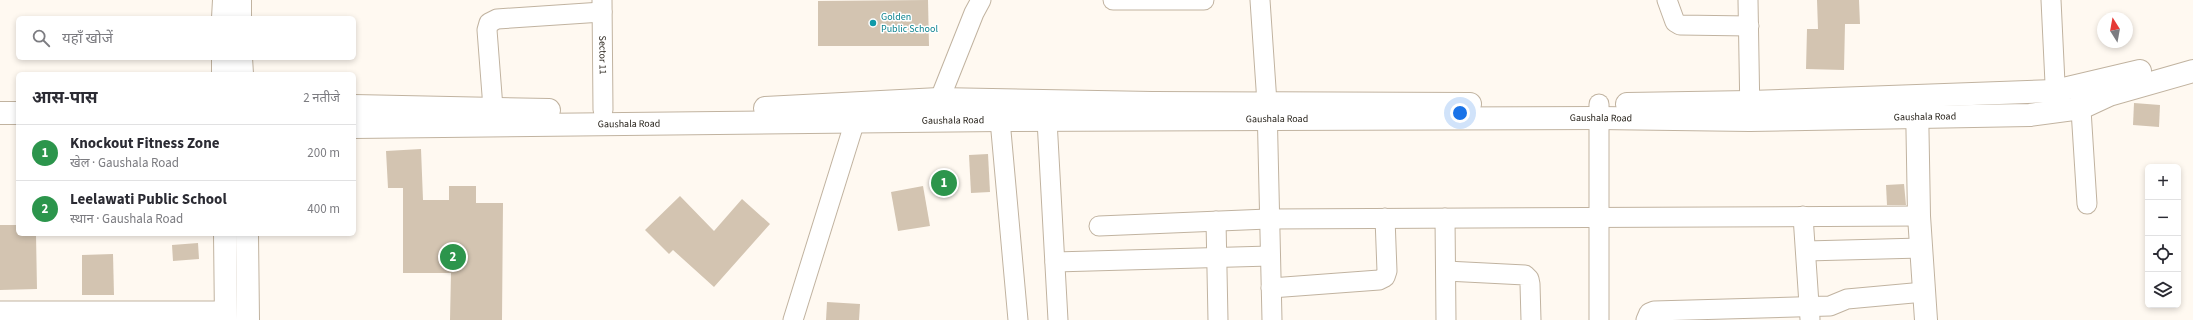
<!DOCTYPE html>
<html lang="hi">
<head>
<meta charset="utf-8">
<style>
	body { margin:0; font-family:"Source Sans 3","Noto Sans Devanagari",sans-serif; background:#f2f2f3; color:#2b2b33 }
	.controls { position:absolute; right:12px; bottom:12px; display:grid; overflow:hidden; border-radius:6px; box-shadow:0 2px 6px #0003 }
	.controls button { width:36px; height:36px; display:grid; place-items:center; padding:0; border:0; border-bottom:1px solid #e1e1e2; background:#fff; color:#2b2b33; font:20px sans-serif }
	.compass { position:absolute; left:2097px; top:12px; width:36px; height:36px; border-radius:50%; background:#fff; box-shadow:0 2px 6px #0003; rotate:349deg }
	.you { position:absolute; left:1460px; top:113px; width:14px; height:14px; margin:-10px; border:3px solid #fff; border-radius:50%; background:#1a73e8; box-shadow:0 0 0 6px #1a73e833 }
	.badge { display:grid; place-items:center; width:26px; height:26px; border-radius:50%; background:#2c954c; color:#fff; font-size:13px; font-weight:700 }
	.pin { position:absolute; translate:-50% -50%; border:2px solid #fff; box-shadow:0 1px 4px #0006 }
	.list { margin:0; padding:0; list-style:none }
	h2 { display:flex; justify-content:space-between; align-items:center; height:52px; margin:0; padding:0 16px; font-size:17px }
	h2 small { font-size:13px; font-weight:400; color:#7c7c81 }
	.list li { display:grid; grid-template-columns:26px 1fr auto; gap:12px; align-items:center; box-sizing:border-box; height:56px; padding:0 16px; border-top:1px solid #e1e1e2 }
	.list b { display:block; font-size:15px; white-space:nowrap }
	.list p { margin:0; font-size:13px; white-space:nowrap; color:#7c7c81 }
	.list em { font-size:13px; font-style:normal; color:#7c7c81 }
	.icon { flex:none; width:22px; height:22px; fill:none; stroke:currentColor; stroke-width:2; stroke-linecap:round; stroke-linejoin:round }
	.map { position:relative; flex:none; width:2193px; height:320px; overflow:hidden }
	.search { position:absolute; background:#fff; box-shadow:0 2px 6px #0003; left:16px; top:16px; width:340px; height:44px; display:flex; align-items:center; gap:10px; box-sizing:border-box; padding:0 14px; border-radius:6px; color:#7c7c81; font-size:15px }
	.panel { position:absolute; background:#fff; box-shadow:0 2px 6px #0003; left:16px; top:72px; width:340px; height:164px; border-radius:6px }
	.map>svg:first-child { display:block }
	.building { fill:#d3c4b1 }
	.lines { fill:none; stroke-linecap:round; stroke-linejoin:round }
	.minor-casing { stroke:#c1b3a0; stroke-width:21 }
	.tertiary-casing { stroke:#c1b3a0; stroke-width:24 }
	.minor { stroke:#fff; stroke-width:19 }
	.tertiary { stroke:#fff; stroke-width:22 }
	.culture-dot { fill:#0f9aa8; stroke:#fff; stroke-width:1.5 }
	.labels { text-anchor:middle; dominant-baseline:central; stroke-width:3; stroke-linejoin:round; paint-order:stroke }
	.culture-label { font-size:10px; fill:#0d838f; stroke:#fff; text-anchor:start }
	.street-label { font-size:10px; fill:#27221a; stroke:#fff }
</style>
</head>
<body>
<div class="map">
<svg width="2193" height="320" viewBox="0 0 2193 320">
	<rect width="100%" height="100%" fill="#fff9f1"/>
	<g class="building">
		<polygon points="928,0 929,46 818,46 818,1"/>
		<polygon points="1817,0 1859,0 1860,24 1845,24 1844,70 1806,69 1807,29 1818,29"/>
		<polygon points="2134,103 2160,105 2159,127 2133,125"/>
		<polygon points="421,149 423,200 449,200 449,186 476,186 476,203 503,203 502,320 450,320 451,273 403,273 403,188 388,188 386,151"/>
		<polygon points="988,154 990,192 971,193 969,155"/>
		<polygon points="1904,184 1906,205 1887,205 1886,185"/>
		<polygon points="923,186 930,226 898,231 891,192"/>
		<polygon points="680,196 714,231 742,199 770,224 714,287 673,250 669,254 645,230"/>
		<polygon points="0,225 18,225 18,234 36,234 37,289 0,290"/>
		<polygon points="198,243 199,259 173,261 172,245"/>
		<polygon points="113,254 114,295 82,295 82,255"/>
		<polygon points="827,302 860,304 859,320 826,320"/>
	</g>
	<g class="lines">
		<g class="minor-casing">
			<g id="minor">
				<path id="s1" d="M602 0 603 110"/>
				<polyline points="1113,0 1204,0"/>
				<polyline points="1260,0 1267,103 1272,320"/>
				<polyline points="1667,0 1675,22 1680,25 1749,26"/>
				<polyline points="1748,0 1750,117"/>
				<polyline points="2051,0 2056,104"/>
				<polyline points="2080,94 2087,204"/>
				<polyline points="493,108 487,30 489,23 497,19 602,12"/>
				<polyline points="935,111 974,13 981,0"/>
				<polyline points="1000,120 1018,320"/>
				<polyline points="1047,120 1058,320"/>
				<polyline points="1803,216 1810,319"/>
				<polyline points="1445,218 1446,320"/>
				<polyline points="1216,221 1218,320"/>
				<polyline points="1099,226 1268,219 1919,216"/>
				<polyline points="1806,251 1921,248"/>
				<polyline points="1055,262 1270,256"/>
				<polyline points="1446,271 1525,275 1529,279 1530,284 1531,320"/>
				<polyline points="1271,288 1379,280 1385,277 1387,271 1385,218"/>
				<polyline points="0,311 226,311"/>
				<polyline points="793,320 859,108"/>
				<polyline points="1599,320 1599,104"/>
				<polyline points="1646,320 1649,313 1654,311 1830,306 1847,299 1924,292"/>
			</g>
		</g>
		<g class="tertiary-casing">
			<g id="tertiary">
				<polyline points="240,0 240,18"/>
				<polyline points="223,18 224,0"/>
				<polyline points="241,58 242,74"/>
				<polyline points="223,74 223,58"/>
				<polyline points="1917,103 1919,216 1926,320"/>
				<polyline points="1627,104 1750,102 2055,91 2140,71"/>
				<polyline points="354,106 549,110"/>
				<polyline points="765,108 939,99 1152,103 1470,104"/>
				<polyline points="0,113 18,113"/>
				<path id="s2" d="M354 127 1000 120 1599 118 1750 120 2030 115 2081 108 2109 95 2193 71"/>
				<polyline points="225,234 226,320"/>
				<polyline points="247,234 248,320"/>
			</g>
		</g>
		<use href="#minor" class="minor"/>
		<use href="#tertiary" class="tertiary"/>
	</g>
	<circle class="culture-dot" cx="873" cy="23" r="4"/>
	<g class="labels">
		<g class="culture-label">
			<text x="881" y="17">Golden<tspan x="881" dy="12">Public School</tspan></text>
		</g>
		<g class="street-label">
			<text stroke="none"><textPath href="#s1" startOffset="55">Sector 11</textPath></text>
			<text stroke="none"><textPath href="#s2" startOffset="1571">Gaushala Road</textPath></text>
			<text stroke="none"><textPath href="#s2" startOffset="1247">Gaushala Road</textPath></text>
			<text stroke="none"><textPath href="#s2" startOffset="599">Gaushala Road</textPath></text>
			<text stroke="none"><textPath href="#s2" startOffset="923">Gaushala Road</textPath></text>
			<text stroke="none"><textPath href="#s2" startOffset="275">Gaushala Road</textPath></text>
		</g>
	</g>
</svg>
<div class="controls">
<button>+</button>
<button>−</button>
<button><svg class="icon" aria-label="locate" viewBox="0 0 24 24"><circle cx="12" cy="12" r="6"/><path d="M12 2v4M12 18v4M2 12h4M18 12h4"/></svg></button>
<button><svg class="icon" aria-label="layers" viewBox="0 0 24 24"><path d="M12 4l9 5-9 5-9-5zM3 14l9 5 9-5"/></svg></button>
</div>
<svg class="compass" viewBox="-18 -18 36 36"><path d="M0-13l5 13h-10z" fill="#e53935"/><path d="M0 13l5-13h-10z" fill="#7c7c81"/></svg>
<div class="you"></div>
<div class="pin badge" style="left:944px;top:183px">1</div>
<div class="pin badge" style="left:453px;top:257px">2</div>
<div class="search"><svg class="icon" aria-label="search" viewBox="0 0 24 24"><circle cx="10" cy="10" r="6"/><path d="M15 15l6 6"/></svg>यहाँ खोजें</div>
<section class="panel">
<h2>आस-पास<small>2 नतीजे</small></h2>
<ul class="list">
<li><span class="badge">1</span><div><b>Knockout Fitness Zone</b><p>खेल · Gaushala Road</p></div><em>200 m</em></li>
<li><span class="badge">2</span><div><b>Leelawati Public School</b><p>स्थान · Gaushala Road</p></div><em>400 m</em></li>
</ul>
</section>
</div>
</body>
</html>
